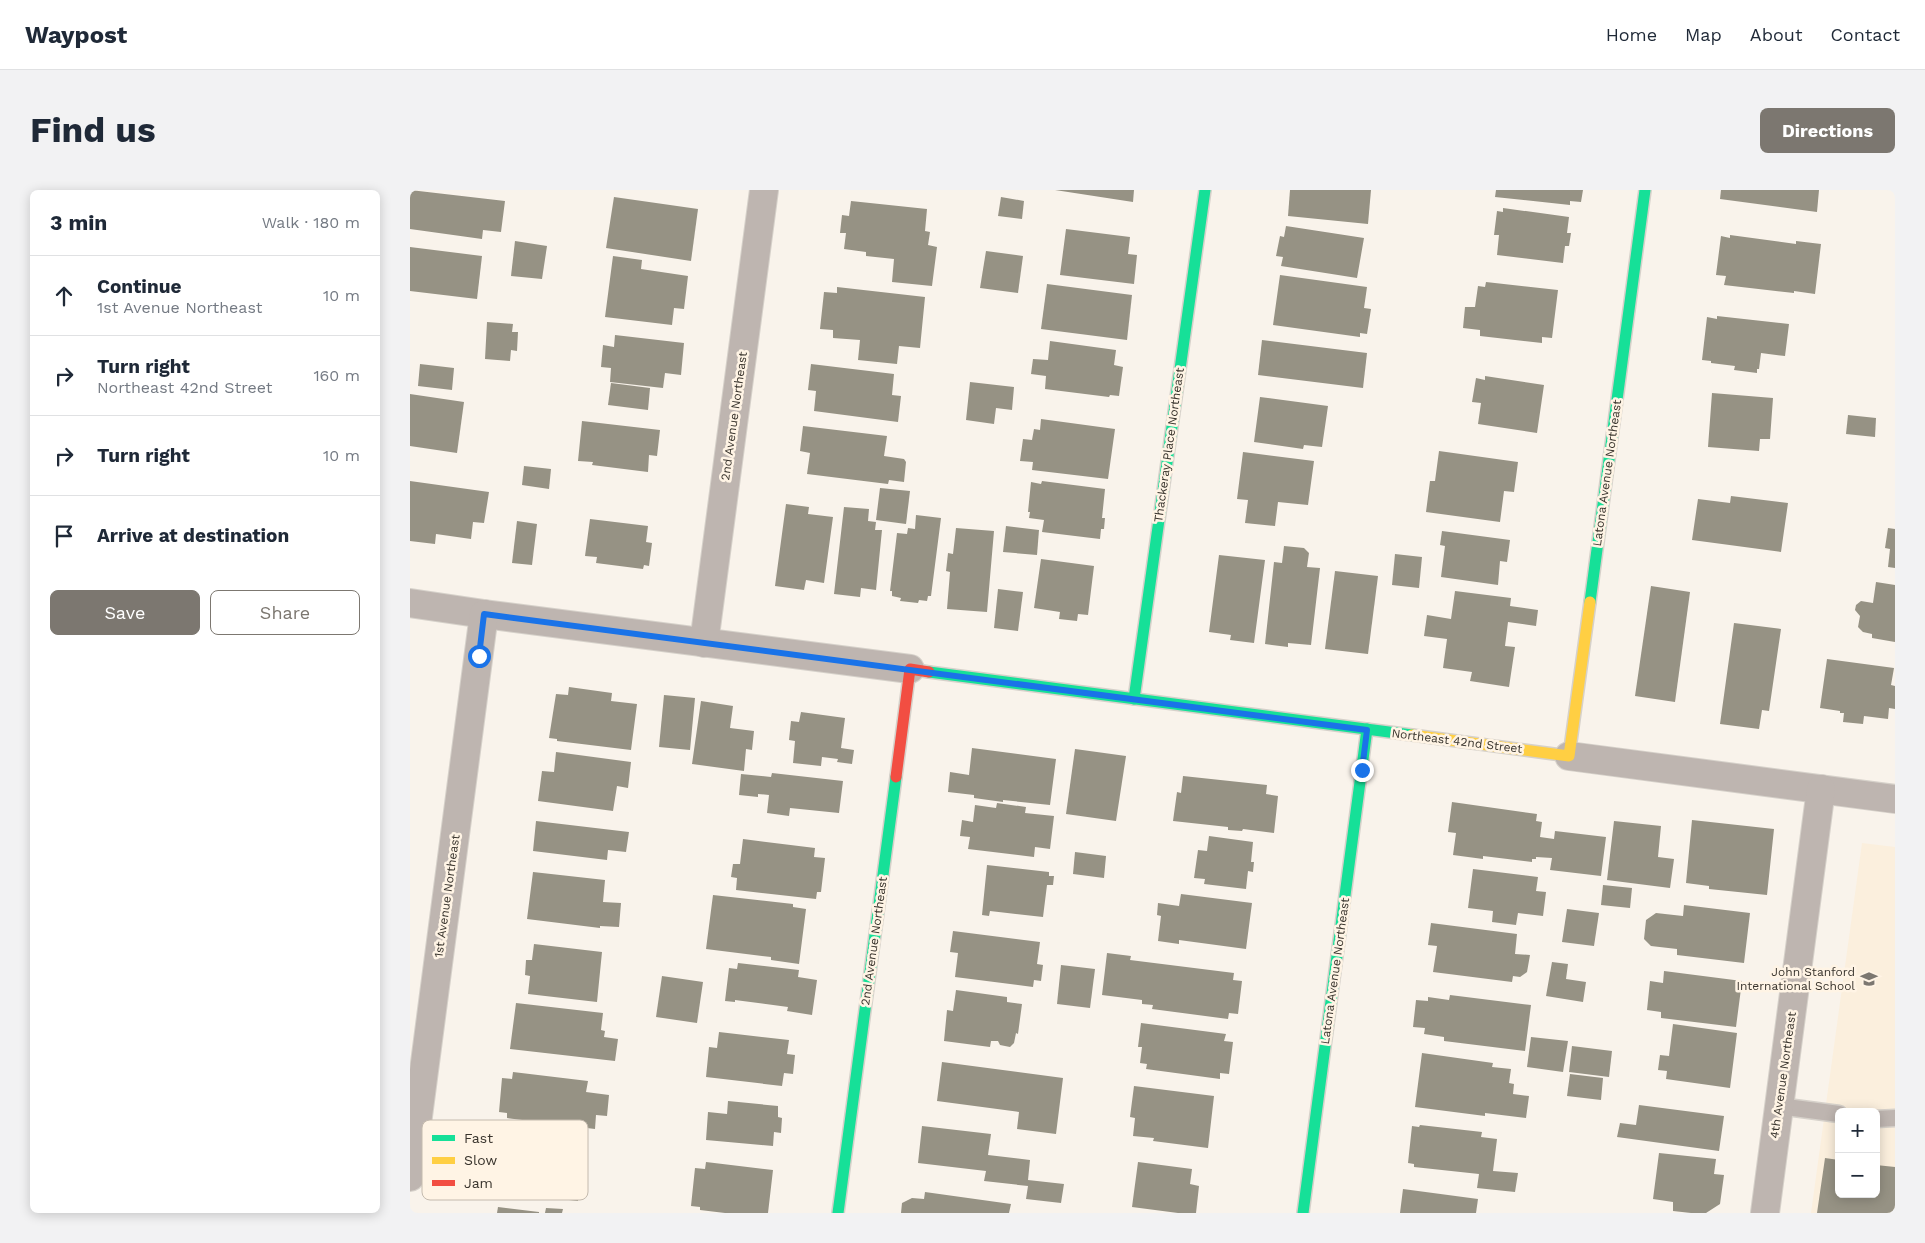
<!DOCTYPE html>
<html lang="en">
<head>
<meta charset="utf-8">
<style>
	body { margin:0; font-family:"Work Sans",sans-serif; background:#f2f2f3; color:#1f2937 }
	.controls { position:absolute; right:15px; bottom:15px; display:grid; overflow:hidden; border-radius:8px; box-shadow:0 2px 12px #0003 }
	.controls button { width:45px; height:45px; display:grid; place-items:center; padding:0; border:0; border-bottom:1px solid #e0e1e3; background:#fff; color:#1f2937; font:25px sans-serif }
	.stop { position:absolute; width:15px; height:15px; margin:-11px; border:4px solid #1a73e8; border-radius:50%; background:#fff }
	.stop.end { background:#1a73e8; border-color:#fff; box-shadow:0 1px 5px #0008 }
	.list { margin:0; padding:0; list-style:none }
	h2 { display:flex; justify-content:space-between; align-items:center; height:65px; margin:0; padding:0 20px; font-size:21px }
	h2 small { font-size:16px; font-weight:400; color:#747a83 }
	.list li { display:grid; grid-template-columns:32px 1fr auto; gap:15px; align-items:center; box-sizing:border-box; height:80px; padding:0 20px; border-top:1px solid #e0e1e3 }
	.list b { display:block; font-size:19px; white-space:nowrap }
	.list p { margin:0; font-size:16px; white-space:nowrap; color:#747a83 }
	.list em { font-size:16px; font-style:normal; color:#747a83 }
	.actions { display:flex; gap:10px; padding:15px 20px }
	.actions a { flex:1; padding:11px 0; border:1px solid #7c7770; border-radius:8px; text-align:center; font-size:18px; color:#7c7770 }
	.actions .main { background:#7c7770; color:#fff }
	.icon { flex:none; width:28px; height:28px; fill:none; stroke:currentColor; stroke-width:2; stroke-linecap:round; stroke-linejoin:round }
	.map { position:relative; flex:none; width:1485px; height:1023px; overflow:hidden; border-radius:8px }
	header { display:flex; align-items:center; gap:30px; box-sizing:border-box; height:70px; padding:0 25px; background:#fff; border-bottom:1px solid #e0e1e3 }
	header strong { font-size:24px }
	nav { display:flex; gap:28px; margin-inline-start:auto; font-size:18px }
	.intro { display:flex; align-items:center; justify-content:space-between; box-sizing:border-box; height:120px; padding:0 30px }
	h1 { margin:0; font-size:35px }
	.button { padding:12px 22px; border-radius:8px; background:#7c7770; color:#fff; font-size:18px; font-weight:700 }
	main { display:flex; gap:30px; padding:0 30px }
	aside { flex:1; background:#fff; border-radius:8px; box-shadow:0 2px 12px #0003 }
	.map>svg:first-child { display:block }
	.built { fill:#fbefdd; fill-rule:evenodd }
	.building { fill:#969284 }
	.lines { fill:none; stroke-linecap:round; stroke-linejoin:round }
	.lane-casing { stroke:#d6d1ca; stroke-width:19 }
	.street-casing { stroke:#d6d1ca; stroke-width:30 }
	.fast-casing { stroke:#d6d1ca; stroke-width:14 }
	.slow-casing { stroke:#d6d1ca; stroke-width:14 }
	.jam-casing { stroke:#d6d1ca; stroke-width:14 }
	.lane { stroke:#beb5b0; stroke-width:16 }
	.street { stroke:#beb5b0; stroke-width:28 }
	.fast { stroke:#16e098; stroke-width:11 }
	.slow { stroke:#ffcf43; stroke-width:11 }
	.jam { stroke:#f24e42; stroke-width:11 }
	.route { stroke:#1a73e8; stroke-width:6 }
	.labels { text-anchor:middle; dominant-baseline:central; stroke-width:5; stroke-linejoin:round; paint-order:stroke }
	.street-label { font-size:12px; fill:#39342d; stroke:#fff4e5 }
	.poi-label { font-size:12px; fill:#39342d; stroke:#fff4e5; text-anchor:end }
	.key { fill:#fff4e5; stroke:#c4baae; stroke-width:1 }
	.key-label { font-size:14px; fill:#39342d }
</style>
</head>
<body>
<header>
<strong>Waypost</strong>
<nav><a>Home</a><a>Map</a><a>About</a><a>Contact</a></nav>
</header>
<div class="intro"><h1>Find us</h1><a class="button">Directions</a></div>
<main>
<aside>
<h2>3 min<small>Walk · 180 m</small></h2>
<ul class="list">
<li><svg class="icon" aria-label="ahead" viewBox="0 0 24 24"><path d="M12 20V5M6 11l6-6 6 6"/></svg><div><b>Continue</b><p>1st Avenue Northeast</p></div><em>10 m</em></li>
<li><svg class="icon" aria-label="right" viewBox="0 0 24 24"><path d="M7 20v-9h11M14 6l5 5-5 5"/></svg><div><b>Turn right</b><p>Northeast 42nd Street</p></div><em>160 m</em></li>
<li><svg class="icon" aria-label="right" viewBox="0 0 24 24"><path d="M7 20v-9h11M14 6l5 5-5 5"/></svg><div><b>Turn right</b></div><em>10 m</em></li>
<li><svg class="icon" aria-label="arrive" viewBox="0 0 24 24"><path d="M6 21V4h12l-3 4 3 4H6"/></svg><div><b>Arrive at destination</b></div></li>
</ul>
<div class="actions"><a class="main">Save</a><a>Share</a></div>
</aside>
<div class="map">
<svg width="1485" height="1023" viewBox="0 0 1485 1023">
	<rect width="100%" height="100%" fill="#f9f3eb"/>
	<path class="built" d="M1452 653 1485 657V1023H1401ZM1429 922H1466V1004H1429Z"/>
	<g class="building">
		<polygon points="0,0 95,11 91,42 73,40 72,49 0,39"/>
		<polygon points="645,0 724,0 723,12"/>
		<polygon points="880,0 961,0 958,34 878,26"/>
		<polygon points="1086,0 1173,0 1171,12 1160,11 1160,15 1085,7"/>
		<polygon points="1311,0 1409,0 1407,22 1310,9"/>
		<polygon points="204,7 288,19 281,71 196,58"/>
		<polygon points="591,7 614,11 612,29 588,26"/>
		<polygon points="441,11 517,19 515,41 520,42 518,55 527,57 522,96 482,92 484,69 456,66 456,62 434,59 436,43 430,43 432,25 439,26"/>
		<polygon points="1093,18 1159,27 1157,43 1161,43 1159,56 1155,56 1153,73 1087,65 1089,45 1084,45 1087,21 1093,22"/>
		<polygon points="876,36 954,48 947,88 871,76 873,67 866,66 870,46 874,47"/>
		<polygon points="656,39 720,47 718,64 727,65 724,94 650,85"/>
		<polygon points="1320,45 1386,54 1386,51 1411,54 1405,104 1384,101 1384,103 1314,95 1316,86 1306,85 1311,46 1320,48"/>
		<polygon points="105,51 137,56 132,89 101,86"/>
		<polygon points="0,57 72,66 67,109 0,101"/>
		<polygon points="576,61 613,66 608,103 570,98"/>
		<polygon points="203,66 232,70 231,79 278,86 274,119 264,118 262,135 195,127"/>
		<polygon points="870,85 957,97 954,118 961,119 957,144 950,143 950,147 863,135"/>
		<polygon points="1076,92 1148,100 1142,148 1132,147 1132,153 1070,146 1070,140 1053,138 1055,117 1065,117 1068,96 1075,97"/>
		<polygon points="637,94 722,105 717,150 631,139"/>
		<polygon points="427,97 515,107 510,158 489,156 487,174 448,170 450,150 423,148 423,140 410,139 414,102 427,103"/>
		<polygon points="1307,126 1379,134 1375,166 1351,163 1349,179 1347,179 1347,183 1324,180 1325,176 1301,173 1301,171 1292,170 1297,127 1307,129"/>
		<polygon points="77,132 103,134 102,142 108,142 107,161 101,160 100,171 75,169"/>
		<polygon points="205,145 274,153 271,185 255,183 253,198 200,192 201,178 191,177 193,155 204,157"/>
		<polygon points="852,150 957,163 953,198 848,185"/>
		<polygon points="640,151 706,160 704,175 713,177 709,206 700,205 699,207 635,199 636,186 621,184 623,169 638,170"/>
		<polygon points="10,174 44,178 42,200 8,196"/>
		<polygon points="401,174 484,184 482,205 491,206 488,232 404,221 406,201 398,200"/>
		<polygon points="1075,186 1134,195 1127,243 1068,234 1071,213 1062,212 1066,188 1075,190"/>
		<polygon points="560,192 604,197 602,220 586,218 584,234 556,230"/>
		<polygon points="201,193 240,198 238,220 198,215"/>
		<polygon points="1302,203 1363,208 1360,249 1350,249 1349,261 1298,257"/>
		<polygon points="0,204 54,212 47,263 0,256"/>
		<polygon points="850,207 918,216 912,257 894,255 893,259 844,252"/>
		<polygon points="1438,225 1466,228 1465,247 1436,244"/>
		<polygon points="631,229 705,239 698,289 622,280 623,272 610,271 613,249 622,250 624,239 630,240"/>
		<polygon points="172,231 250,240 247,266 239,265 238,282 182,275 183,272 168,271"/>
		<polygon points="393,236 477,246 474,266 494,269 496,272 494,292 479,290 478,294 397,284 400,263 390,261"/>
		<polygon points="1029,261 1108,272 1104,302 1094,301 1090,332 1016,322 1020,291 1025,291"/>
		<polygon points="833,262 904,271 898,315 868,312 865,336 835,333 838,310 827,309"/>
		<polygon points="114,276 141,279 139,299 112,295"/>
		<polygon points="0,291 79,302 74,333 63,332 61,349 26,344 25,354 0,351"/>
		<polygon points="632,291 695,299 692,328 695,328 694,339 691,339 690,349 632,342 634,330 619,328 620,322 618,322 621,292 631,294"/>
		<polygon points="470,298 500,301 496,334 466,330"/>
		<polygon points="1321,306 1378,313 1371,362 1282,350 1288,309 1320,313"/>
		<polygon points="376,314 399,317 398,324 423,327 414,393 396,390 394,400 365,396"/>
		<polygon points="434,317 459,319 458,331 466,332 465,340 472,340 466,400 451,398 450,407 424,404"/>
		<polygon points="506,325 531,328 521,406 518,406 517,411 509,410 508,413 490,411 491,408 482,406 482,401 480,401 487,343 497,344 498,338 505,339"/>
		<polygon points="180,329 238,336 236,352 242,353 239,376 234,375 233,379 186,373 187,367 175,366"/>
		<polygon points="107,331 127,334 122,375 102,373"/>
		<polygon points="596,336 629,340 627,365 593,362"/>
		<polygon points="546,338 584,341 577,422 537,419 540,382 536,381 538,363 543,364"/>
		<polygon points="1478,338 1485,339 1485,378 1478,377 1480,359 1475,358"/>
		<polygon points="1032,341 1100,350 1097,372 1090,371 1088,395 1031,387 1035,356 1030,355"/>
		<polygon points="874,356 894,358 899,363 897,377 910,378 901,455 878,453 878,457 855,454 864,372 872,373"/>
		<polygon points="985,364 1012,367 1009,398 982,395"/>
		<polygon points="809,365 855,370 844,453 820,450 821,445 799,442"/>
		<polygon points="631,369 684,376 678,425 668,424 667,431 649,429 650,422 624,418"/>
		<polygon points="925,381 968,386 958,464 915,459"/>
		<polygon points="1466,392 1485,395 1485,452 1462,448 1462,444 1453,442 1448,437 1450,426 1445,420 1446,415 1451,411 1463,413"/>
		<polygon points="1241,396 1280,402 1265,512 1225,506"/>
		<polygon points="588,399 613,402 608,441 584,438"/>
		<polygon points="1045,401 1101,408 1100,416 1128,420 1126,436 1098,432 1095,456 1105,457 1099,497 1060,491 1062,482 1033,478 1037,449 1014,446 1017,425 1041,429"/>
		<polygon points="1324,433 1371,439 1359,521 1352,520 1349,539 1310,534"/>
		<polygon points="1417,469 1484,478 1481,495 1485,496 1485,519 1479,518 1478,529 1454,526 1453,534 1433,532 1434,523 1430,523 1430,521 1410,518"/>
		<polygon points="159,497 202,503 201,511 227,514 221,560 147,551 147,549 139,548 146,504 158,505"/>
		<polygon points="254,505 285,508 280,560 249,557"/>
		<polygon points="291,511 323,516 320,538 344,541 342,560 336,559 334,581 282,574"/>
		<polygon points="391,522 435,528 431,558 444,560 442,574 427,572 428,569 412,567 411,576 383,573 385,551 379,550 381,531 389,532"/>
		<polygon points="562,558 646,569 640,615 593,610 593,612 564,608 564,605 538,602 540,582 559,585"/>
		<polygon points="665,559 716,566 706,631 656,624"/>
		<polygon points="146,562 221,572 218,598 207,596 203,621 128,611 132,581 144,582"/>
		<polygon points="362,583 433,591 429,623 380,618 379,626 357,623 359,605 348,604 348,607 329,605 331,584 361,587"/>
		<polygon points="773,586 857,595 856,604 868,606 864,643 833,639 832,641 818,640 818,637 763,631 767,602 771,603"/>
		<polygon points="1042,612 1127,624 1126,631 1132,632 1130,647 1144,649 1145,641 1196,647 1191,686 1140,680 1142,668 1126,667 1126,669 1122,669 1122,672 1073,666 1073,669 1043,665 1046,643 1038,642"/>
		<polygon points="587,613 616,617 615,623 644,626 640,659 625,657 624,667 558,659 560,647 550,646 552,630 563,632 565,615 586,618"/>
		<polygon points="1282,630 1364,639 1357,705 1299,699 1299,696 1276,693"/>
		<polygon points="126,631 219,642 216,662 198,660 197,670 123,661"/>
		<polygon points="1204,631 1251,636 1248,667 1264,669 1260,698 1197,690"/>
		<polygon points="799,646 843,652 841,672 844,672 843,682 838,681 836,699 794,694 795,689 784,688 788,660 797,661"/>
		<polygon points="333,649 405,658 404,667 415,668 411,702 407,702 406,709 326,700 327,688 321,687 323,674 330,674"/>
		<polygon points="665,662 696,666 694,688 663,684"/>
		<polygon points="577,675 639,682 639,686 644,686 643,695 637,695 633,727 580,721 579,726 572,725"/>
		<polygon points="1063,679 1128,687 1126,701 1136,702 1133,726 1108,723 1106,735 1082,732 1083,721 1058,718"/>
		<polygon points="123,682 195,690 193,712 211,713 209,737 190,736 190,738 117,729"/>
		<polygon points="1193,695 1222,698 1220,718 1191,715"/>
		<polygon points="771,704 842,713 836,759 769,750 769,754 748,751 751,726 747,725 748,713 769,716"/>
		<polygon points="303,705 383,714 383,717 396,719 389,774 361,770 361,767 296,759"/>
		<polygon points="1274,715 1340,723 1334,773 1267,765 1267,759 1241,756 1234,749 1236,730 1246,723 1273,726"/>
		<polygon points="1157,719 1189,723 1184,756 1152,752"/>
		<polygon points="1021,733 1107,744 1105,764 1120,765 1117,782 1110,787 1103,786 1102,792 1023,782 1027,756 1018,755"/>
		<polygon points="543,741 630,752 627,774 633,775 631,791 624,790 623,797 545,787 548,763 540,762"/>
		<polygon points="124,754 192,762 187,812 118,804 120,786 115,785 116,770 122,770"/>
		<polygon points="697,763 721,766 720,770 824,783 823,790 832,791 828,824 819,823 818,829 742,819 743,815 732,814 732,810 692,805"/>
		<polygon points="1142,772 1158,774 1156,789 1176,792 1173,812 1136,806"/>
		<polygon points="328,773 389,780 388,787 407,790 402,825 377,821 378,817 325,810 325,812 315,811 319,778 327,779"/>
		<polygon points="651,775 685,779 680,818 647,814"/>
		<polygon points="1254,781 1332,791 1326,837 1251,828 1251,822 1237,820 1240,791 1253,793"/>
		<polygon points="252,786 293,792 287,833 246,827"/>
		<polygon points="546,800 597,807 597,812 612,814 608,844 606,843 604,853 600,857 590,855 588,851 581,851 580,857 534,851 537,820 543,821"/>
		<polygon points="1040,805 1121,815 1115,861 1034,851 1034,847 1014,844 1015,838 1003,837 1006,810 1018,811 1018,807 1039,810"/>
		<polygon points="106,813 193,823 191,840 195,841 194,847 208,849 205,871 100,859"/>
		<polygon points="731,833 816,844 814,851 823,852 819,884 810,883 810,889 736,879 737,874 730,873 732,857 728,857"/>
		<polygon points="1263,834 1327,843 1320,898 1256,889 1257,881 1248,880 1250,865 1259,866"/>
		<polygon points="309,842 379,850 377,864 385,865 383,884 374,883 372,896 296,887 299,857 307,858"/>
		<polygon points="1121,847 1158,851 1153,882 1117,877"/>
		<polygon points="1162,856 1202,861 1199,887 1159,882"/>
		<polygon points="1012,863 1083,873 1082,877 1101,879 1099,893 1104,894 1103,904 1119,906 1116,928 1075,923 1075,926 1005,917"/>
		<polygon points="532,872 653,888 646,944 607,939 609,922 527,911"/>
		<polygon points="103,882 178,891 176,902 199,905 197,926 186,925 185,939 97,928 97,923 89,922 92,888 102,889"/>
		<polygon points="1160,884 1193,888 1191,910 1157,906"/>
		<polygon points="724,896 804,906 798,958 743,951 744,948 723,946 725,928 720,927"/>
		<polygon points="318,911 368,916 368,927 372,928 371,943 364,942 363,956 296,950 298,922 317,924"/>
		<polygon points="1229,915 1314,926 1309,961 1207,947 1210,933 1226,935"/>
		<polygon points="1010,935 1072,942 1071,947 1087,949 1083,981 1108,983 1105,1002 1067,998 1069,984 1004,977 1004,974 998,973 1002,936 1009,937"/>
		<polygon points="512,936 581,944 578,965 620,970 618,990 654,994 651,1013 616,1009 618,996 574,991 576,981 508,973"/>
		<polygon points="86,951 169,961 166,990 170,990 168,1011 87,1002 90,977 83,977"/>
		<polygon points="1249,963 1306,969 1304,984 1314,985 1310,1014 1296,1023 1281,1023 1263,1021 1263,1012 1243,1009"/>
		<polygon points="1415,968 1429,970 1429,1004 1466,1004 1466,975 1485,977 1485,1023 1407,1023"/>
		<polygon points="296,972 363,980 358,1023 315,1023 290,1020 290,1017 281,1016 285,978 295,979"/>
		<polygon points="728,972 782,979 780,994 789,996 786,1023 768,1023 722,1017"/>
		<polygon points="993,999 1068,1009 1066,1023 990,1023"/>
		<polygon points="515,1002 601,1014 599,1023 491,1023 492,1013 502,1008 514,1009"/>
		<polygon points="88,1017 129,1022 129,1023 87,1023"/>
		<polygon points="136,1018 153,1019 152,1023 135,1023"/>
	</g>
	<g class="lines">
		<g class="lane-casing">
			<g id="lane">
				<polyline points="1369,916 1429,924"/>
				<polyline points="1466,929 1485,928"/>
			</g>
		</g>
		<g class="street-casing">
			<g id="street">
				<polyline points="0,413 74,424 500,479"/>
				<polyline points="294,453 354,0"/>
				<polyline points="1159,566 1485,609"/>
				<polyline points="0,987 74,424"/>
				<polyline points="1355,1023 1411,599"/>
			</g>
		</g>
		<g class="fast-casing">
			<g id="fast">
				<polyline points="1180,412 1235,0"/>
				<polyline points="519,482 1002,545"/>
				<polyline points="724,509 795,0"/>
				<polyline points="428,1023 486,587"/>
				<polyline points="893,1023 957,539"/>
			</g>
		</g>
		<g class="slow-casing">
			<polyline id="slow" points="1002,545 1159,566 1180,412"/>
		</g>
		<g class="jam-casing">
			<polyline id="jam" points="486,587 500,479 519,482"/>
		</g>
		<use href="#lane" class="lane"/>
		<use href="#street" class="street"/>
		<use href="#fast" class="fast"/>
		<use href="#slow" class="slow"/>
		<use href="#jam" class="jam"/>
	</g>
	<g class="lines">
		<polyline class="route" points="69,466 74,424 957,540 952,580"/>
	</g>
	<defs>
		<g id="school-bare" transform="scale(1.35)"><path d="M0-5L7-2L0 1L-7-2ZM-4 1L0 2.5L4 1V4Q0 6-4 4Z" fill="#7c7770" stroke="#fff4e5" stroke-width="2.5" paint-order="stroke"/></g>
	</defs>
	<g fill-rule="evenodd">
		<use href="#school-bare" x="1459" y="789"/>
	</g>
	<g class="labels">
		<g class="street-label">
			<text transform="translate(324 226) rotate(-82)">2nd Avenue Northeast</text>
			<text transform="translate(759 255) rotate(-82)">Thackeray Place Northeast</text>
			<text transform="translate(1197 283) rotate(-82)">Latona Avenue Northeast</text>
			<text transform="translate(1047 551) rotate(7)">Northeast 42nd Street</text>
			<text transform="translate(37 706) rotate(-82)">1st Avenue Northeast</text>
			<text transform="translate(464 751) rotate(-82)">2nd Avenue Northeast</text>
			<text transform="translate(925 781) rotate(-82)">Latona Avenue Northeast</text>
			<text transform="translate(1373 885) rotate(-82)">4th Avenue Northeast</text>
		</g>
		<g class="poi-label">
			<text x="1445" y="782">John Stanford<tspan x="1445" dy="14">International School</tspan></text>
		</g>
	</g>
	<rect x="12" y="930" width="166" height="80" rx="8" class="key"/>
	<rect x="22" y="945" width="23" height="6" fill="#16e098"/>
	<rect x="22" y="967" width="23" height="7" fill="#ffcf43"/>
	<rect x="22" y="990" width="23" height="6" fill="#f24e42"/>
	<g class="key-label">
		<text x="54" y="953">Fast</text>
		<text x="54" y="975">Slow</text>
		<text x="54" y="998">Jam</text>
	</g>
</svg>
<div class="controls">
<button>+</button>
<button>−</button>
</div>
<div class="stop" style="left:69px;top:466px"></div>
<div class="stop end" style="left:952px;top:580px"></div>
</div>
</main>
</body>
</html>
